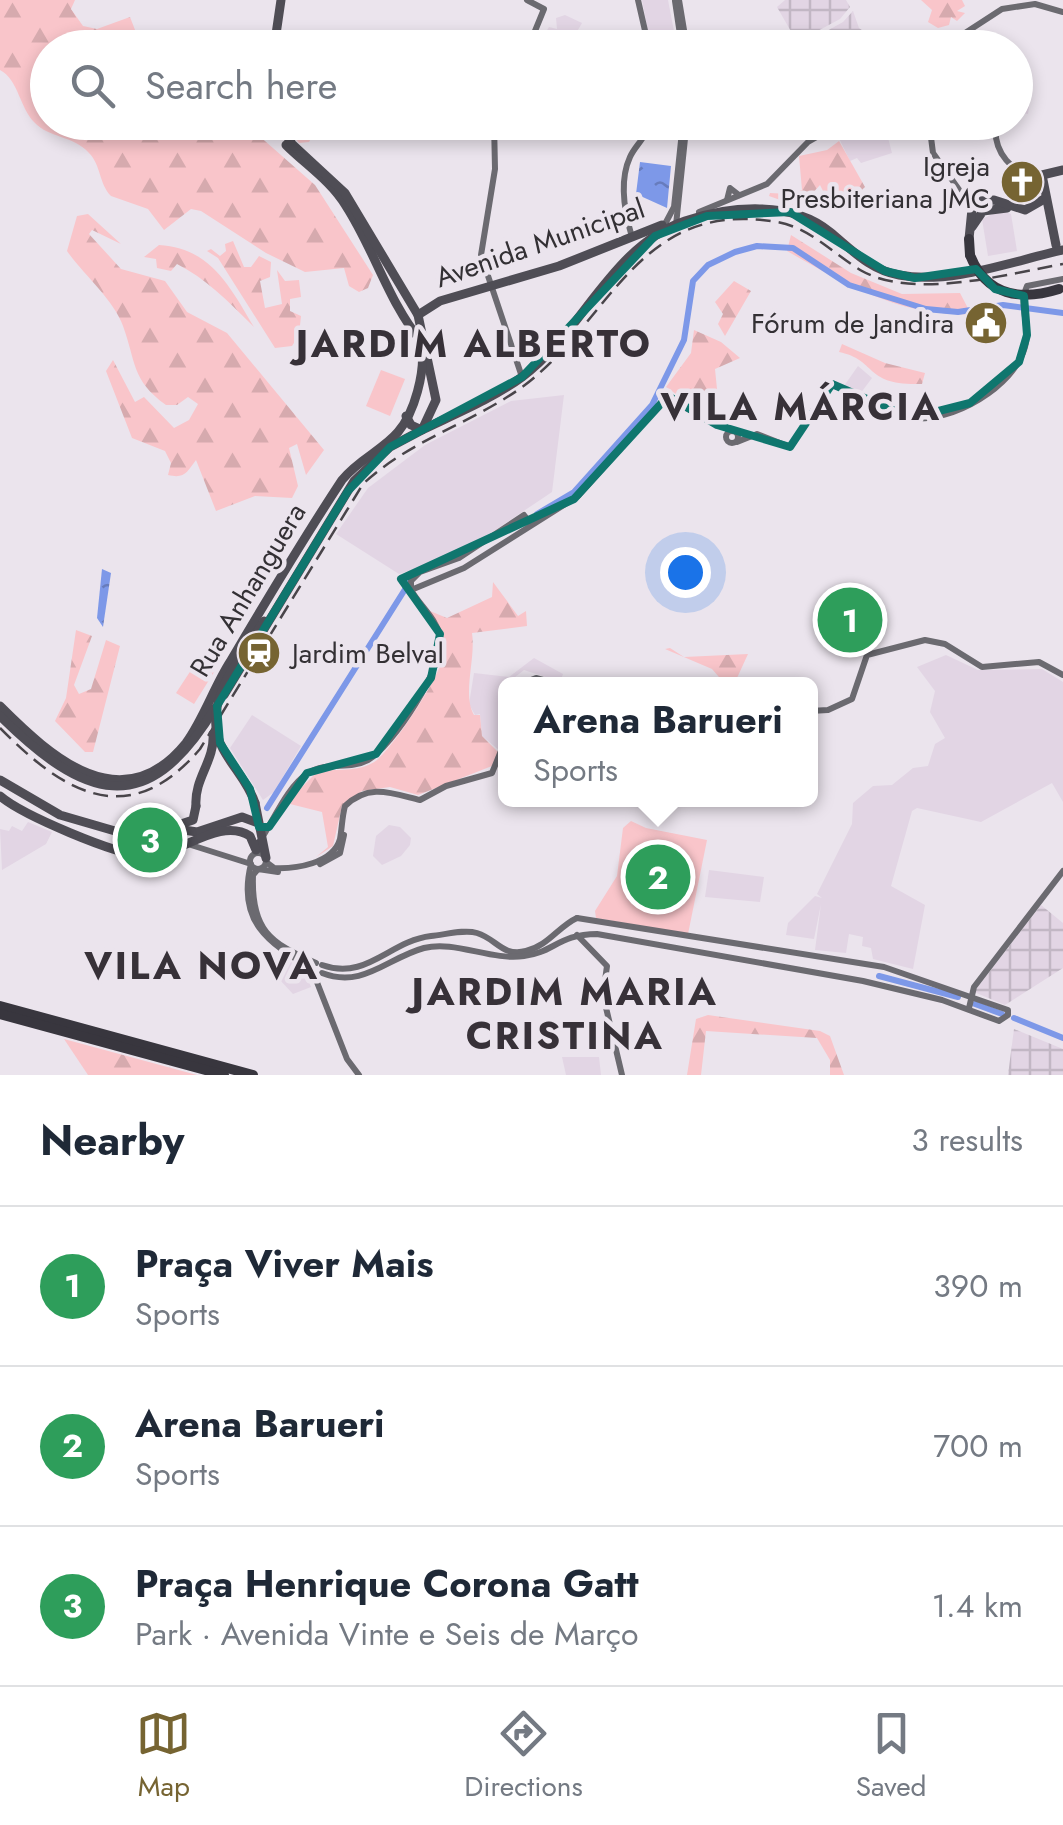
<!DOCTYPE html>
<html lang="en">
<head>
<meta charset="utf-8">
<style>
	body { margin:0; font-family:Jost,sans-serif; background:#f6f6f7; color:#1f2937 }
	.you { position:absolute; left:685px; top:572px; width:35px; height:35px; margin:-25px; border:8px solid #fff; border-radius:50%; background:#1a73e8; box-shadow:0 0 0 15px #1a73e833 }
	.badge { display:grid; place-items:center; width:65px; height:65px; border-radius:50%; background:#766432; color:#fff; font-size:32px; font-weight:700 }
	.pin { position:absolute; translate:-50% -50%; border:5px solid #fff; box-shadow:0 2px 10px #0006 }
	.popup { position:absolute; left:498px; top:677px; width:320px; height:130px; box-sizing:border-box; display:grid; place-content:center; border-radius:15px; background:#fff; filter:drop-shadow(0 2px 8px #0005); font-size:32px; white-space:nowrap; color:#747a83 }
	.popup b { font-size:38px; color:#1f2937 }
	.popup::after { content:''; position:absolute; left:50%; top:100%; margin-left:-20px; border:20px solid transparent; border-top-color:#fff }
	.list { margin:0; padding:0; list-style:none }
	h2 { display:flex; justify-content:space-between; align-items:center; height:130px; margin:0; padding:0 40px; font-size:42px }
	h2 small { font-size:32px; font-weight:400; color:#747a83 }
	.list li { display:grid; grid-template-columns:65px 1fr auto; gap:30px; align-items:center; box-sizing:border-box; height:160px; padding:0 40px; border-top:2px solid #e0e1e3 }
	.list b { display:block; font-size:38px; white-space:nowrap }
	.list p { margin:0; font-size:32px; white-space:nowrap; color:#747a83 }
	.list em { font-size:32px; font-style:normal; color:#747a83 }
	.icon { flex:none; width:55px; height:55px; fill:none; stroke:currentColor; stroke-width:2; stroke-linecap:round; stroke-linejoin:round }
	.map { position:relative; flex:none; width:1063px; height:1075px; overflow:hidden }
	.search { position:absolute; background:#fff; box-shadow:0 5px 15px #0003; left:30px; right:30px; top:30px; height:110px; display:flex; align-items:center; gap:25px; box-sizing:border-box; padding:0 35px; border-radius:55px; color:#747a83; font-size:38px }
	.sheet { height:610px; background:#fff }
	nav { display:flex; justify-content:space-around; align-items:center; box-sizing:border-box; height:140px; border-top:2px solid #e0e1e3; background:#fff; font-size:28px; color:#747a83 }
	nav a { display:grid; justify-items:center; gap:5px }
	nav .on { color:#766432 }
	.map>svg:first-child { display:block }
	.built { fill:#e2d5e4 }
	.industrial { fill:url(#industrial-grid) }
	.grass { fill:#f9c5ca }
	.forest { fill:url(#forest-firs) }
	.park { fill:url(#park-crowns) }
	.water { fill:url(#water-ripples) }
	.lines { fill:none; stroke-linecap:round; stroke-linejoin:round }
	.river { stroke:#7d98e8; stroke-width:6 }
	.secondary { stroke:#6b6a70; stroke-width:6 }
	.primary { stroke:#4f4d55; stroke-width:9 }
	.highway { stroke:#38363e; stroke-width:10 }
	.rail { stroke:#49454a; stroke-width:2.5; stroke-dasharray:15 8; stroke-linecap:butt }
	.primary-bridge { stroke:#4f4d55; stroke-width:9 }
	.highway-bridge { stroke:#38363e; stroke-width:10 }
	.marked { fill:none; stroke:#0f766e; stroke-width:8; stroke-linejoin:round }
	.labels { text-anchor:middle; dominant-baseline:central; stroke-width:9; stroke-linejoin:round; paint-order:stroke }
	.poi-label { font-size:28px; fill:#333034; stroke:#ebe4ed; text-anchor:end }
	.street-label { font-size:28px; fill:#333034; stroke:#ebe4ed }
	.district-label { font-size:38px; font-weight:bold; letter-spacing:2.5px; fill:#373138; stroke:#ebe4ed }
</style>
</head>
<body>
<div class="map">
<svg width="1063" height="1075" viewBox="0 0 1063 1075">
	<defs>
		<pattern id="industrial-grid" width="8" height="8" patternUnits="userSpaceOnUse" patternTransform="scale(2.5)"><rect width="8" height="8" fill="#e2d5e4"/><path d="M0 4h8M4 0v8" fill="none" stroke="#c2b7c4"/></pattern>
		<pattern id="forest-firs" width="22" height="20" patternUnits="userSpaceOnUse" patternTransform="scale(2.5)"><rect width="22" height="20" fill="#f9c5ca"/><path d="M5 1l3.5 6h-7zM16 11l3.5 6h-7z" fill="#d6aaae"/></pattern>
		<pattern id="park-crowns" width="20" height="18" patternUnits="userSpaceOnUse" patternTransform="scale(2.5)"><rect width="20" height="18" fill="#f9c5ca"/><path d="M2 6a3 3 0 1 1 6 0M12 15a3 3 0 1 1 6 0" fill="none" stroke="#d6aaae"/></pattern>
		<pattern id="water-ripples" width="26" height="14" patternUnits="userSpaceOnUse" patternTransform="scale(2.5)"><rect width="26" height="14" fill="#7d98e8"/><path d="M2 4q2-2 4 0t4 0M15 11q2-2 4 0t4 0" fill="none" stroke="#677cbd"/></pattern>
	</defs>
	<rect width="100%" height="100%" fill="#ebe4ed"/>
	<g class="built">
		<polygon points="642,0 668,0 677,47 651,47"/>
		<polygon points="565,15 582,23 568,47 544,35 549,27 557,29 556,18"/>
		<polygon points="1016,61 1033,79 1028,114 1016,111"/>
		<polygon points="852,123 884,123 892,153 861,163 857,158 850,161 835,130"/>
		<polygon points="1001,210 1011,214 1017,251 988,256 982,219"/>
		<polygon points="858,366 872,378 860,394 844,386"/>
		<polygon points="564,395 552,492 458,555 399,574 336,534 368,488 425,445 511,401"/>
		<polygon points="946,655 978,670 1042,669 1063,682 1063,802 1052,783 981,822 917,808 912,811 891,886 925,905 913,969 873,959 871,948 862,946 863,937 849,934 846,953 815,950 821,904 814,939 786,935 788,923 815,896 822,898 817,894 852,824 853,803 873,786 892,785 913,768 928,766 935,744 945,738 930,712 935,691 917,667"/>
		<polygon points="534,658 563,674 560,682 524,670 506,684 499,750 482,736 480,714 475,715 469,704 474,673 509,677"/>
		<polygon points="252,715 301,746 274,792 263,800 230,748"/>
		<polygon points="28,822 52,832 46,844 2,870 0,829 9,831 12,826 22,831"/>
		<polygon points="389,825 400,827 411,838 410,845 401,856 382,865 373,856 376,836"/>
		<polygon points="709,870 764,877 760,902 705,897"/>
		<polygon points="291,962 304,969 311,987 293,994 279,979"/>
		<polygon points="562,1057 599,1057 601,1075 566,1075"/>
	</g>
	<g class="industrial">
		<polygon points="785,0 846,0 850,7 840,19 797,42 777,7"/>
		<polygon points="853,11 859,28 886,47 798,47 843,22"/>
		<polygon points="1041,905 1063,923 1063,968 1005,1005 974,992"/>
		<polygon points="1014,1029 1063,1049 1063,1075 1008,1075"/>
	</g>
	<g class="grass">
		<polygon points="381,370 405,379 390,416 366,406"/>
		<polygon points="199,658 216,669 194,704 176,693"/>
		<polygon points="631,821 646,828 707,840 688,934 596,918 595,911 617,876 623,828"/>
	</g>
	<g class="forest">
		<path d="M0 0H75L71 9 83 26 97 29 130 17 137 35 167 47 48 48V122L251 123 257 134 315 185 373 275 368 288 359 292 349 286 344 268 305 272 266 253 201 211 191 209 164 230 148 209 111 196C99 184 101 165 89 153 73 135 50 139 34 122 20 108 18 79 0 70Z"/>
		<polygon points="921,0 962,0 965,6 957,11 965,13 957,21 951,17 949,25 938,28 928,22 932,10"/>
		<polygon points="839,141 865,187 851,200 831,207 820,185 800,207 769,196 770,193 790,194 802,190 799,156 827,150"/>
		<path d="M88 214 121 244 92 230 89 234 121 269 165 281 187 312 227 333 324 450 306 475 297 444 289 448 298 486 292 498 255 496 216 511 196 460C187 472 185 479 168 475L171 463 165 451 132 438 106 371 113 360 135 402 144 397 174 428 189 420 198 404 188 397 177 405H166C131 380 136 361 123 326 114 300 83 274 67 251L77 216Z"/>
		<path d="M791 235 851 273 902 294 960 293 971 314C901 317 845 284 787 251Z"/>
		<polygon points="233,241 244,267 251,267 259,256 271,262 270,277 260,281 265,308 282,304 277,270 285,281 299,280 301,297 290,299 290,311 301,316 299,335 292,346 275,348 218,258 207,251 211,249 220,256 226,251 225,244"/>
		<path d="M159 245C211 248 230 287 254 327 228 301 205 278 177 264L171 271 157 268 156 259 144 257Z"/>
		<polygon points="734,281 751,291 725,336 718,324 723,314 715,302"/>
		<polygon points="694,330 721,342 740,358 715,369 717,389 683,399 666,387 691,353"/>
		<path d="M842 344 885 363 925 373 922 384C863 386 878 360 839 352Z"/>
		<path d="M493 582 518 616 526 611 527 626 472 633C476 659 462 694 474 715H480L482 736 498 752 492 766 418 795 390 787 362 791 342 806 333 846 316 857 328 847 322 812 286 803 317 772C337 768 360 773 377 760 395 745 440 677 444 654 447 637 439 625 430 611L447 618 492 597Z"/>
		<polygon points="76,630 92,636 74,685 79,694 91,689 106,640 120,646 93,752 85,752 55,721 66,698"/>
		<polygon points="670,648 684,657 748,654 737,678 725,684 712,669 665,649"/>
		<polygon points="708,1015 820,1031 830,1036 844,1075 830,1075 830,1060 817,1038 706,1031 701,1075 687,1075 696,1019"/>
		<polygon points="64,1039 197,1075 88,1075"/>
	</g>
	<g class="park">
		<polygon points="283,123 306,123 313,135 309,142 299,143"/>
		<circle cx="151" cy="840" r="14"/>
	</g>
	<g class="water">
		<polygon points="640,162 671,166 667,208 636,194"/>
		<polygon points="102,569 111,573 103,627 97,618"/>
	</g>
	<g class="lines">
		<g class="river">
			<polyline points="537,514 574,492 652,405 684,340 693,281 708,265 735,252 757,246 793,248 849,285 926,309 958,312 1003,305 1063,313"/>
			<polyline points="267,808 409,583"/>
			<polyline points="879,976 958,997"/>
			<polyline points="975,1004 1002,1014"/>
			<polyline points="1014,1018 1063,1038"/>
		</g>
		<g class="secondary">
			<polyline points="527,0 544,9 528,48"/>
			<polyline points="638,0 649,48"/>
			<polyline points="679,0 687,48"/>
			<polyline points="675,1 682,48"/>
			<polyline points="942,48 1002,9 1035,4 1063,12"/>
			<polyline points="494,122 495,169 481,255 522,377"/>
			<polyline points="929,122 933,153 972,208"/>
			<path d="M996 122C992 152 1012 176 1042 175"/>
			<polyline points="727,200 730,188 739,195"/>
			<polyline points="699,212 767,184 808,142 843,122"/>
			<polyline points="665,224 674,207 683,122"/>
			<polyline points="676,225 686,129"/>
			<path d="M632 237C625 214 619 181 630 157 636 144 646 139 649 122"/>
			<circle cx="732" cy="437" r="6"/>
			<path d="M737 442 757 434 790 447 832 384C856 396 884 415 911 418 952 423 1014 387 1025 347 1031 327 1018 306 1027 286L1063 279"/>
			<polyline points="411,590 464,568 578,496 666,398 732,431"/>
			<polyline points="411,590 411,581 420,572 459,558 524,515 531,524"/>
			<polyline points="521,684 536,678 557,684"/>
			<polyline points="810,711 828,710 852,699 867,655 925,640 945,644 982,667 1039,662 1063,675"/>
			<path d="M263 836C275 817 288 786 308 773 327 761 349 770 368 760 392 747 447 664 440 636 436 618 420 606 411 590"/>
			<path d="M191 845 251 864C237 921 267 942 312 969"/>
			<circle cx="258" cy="861" r="8"/>
			<path d="M266 862 274 868C295 869 333 864 340 839 342 828 342 817 345 806 369 783 391 793 420 800L446 786 492 773 503 746 506 708"/>
			<polyline points="320,864 340,853 344,835"/>
			<path d="M278 872 258 869 253 875C251 929 269 943 316 963"/>
			<polyline points="577,935 607,966 603,995 622,1075"/>
			<path d="M322 965C367 981 389 941 431 936 444 935 464 929 477 933 497 939 502 957 526 951 548 946 559 926 577 918"/>
			<polyline points="313,972 347,1059 359,1075"/>
			<path d="M322 973C363 989 387 958 424 948 455 940 491 961 524 956 553 953 559 934 597 934L863 981 942 1000 999 1021 1008 1015V1010L884 967 577 918"/>
			<polyline points="969,1008 974,987 1063,871"/>
		</g>
		<g class="primary">
			<polyline points="274,48 281,0"/>
			<path d="M286 145C306 165 331 181 346 206 374 249 389 303 421 341"/>
			<polyline points="972,227 983,211 1007,208"/>
			<polyline points="969,239 972,209 980,201 994,200 1025,210 1046,198"/>
			<polyline points="1056,245 1042,175 1063,170"/>
			<polyline points="418,315 440,301 559,266 662,225"/>
			<path d="M406 416 411 425 422 430C455 414 492 399 522 377 582 333 611 246 685 221 729 206 792 200 830 232 852 250 870 270 899 275 950 285 1013 261 1063 250"/>
			<polyline points="224,695 354,481 390,447 422,430 436,400 418,315 345,193 292,144 278,122"/>
			<path d="M0 706C51 757 122 822 186 743 203 720 214 687 230 662 266 601 303 539 342 480 359 459 383 450 398 432 415 412 425 372 422 347"/>
			<path d="M0 716C83 798 146 823 215 708"/>
			<polyline points="0,780 60,815 115,831 151,825 197,832 242,817 258,823"/>
			<path d="M0 796C22 815 116 855 145 856 178 857 219 816 250 836L256 850 261 842"/>
			<polyline points="255,803 266,858"/>
			<polyline points="172,827 193,820 196,806"/>
			<polyline points="139,828 132,844 141,855"/>
		</g>
		<g class="highway">
			<polyline points="969,239 970,255"/>
			<polyline points="0,1006 253,1075"/>
			<polyline points="0,1014 224,1075"/>
		</g>
		<path class="rail" d="M0 728C63 792 128 833 200 749L363 484C409 441 467 425 518 390 611 325 635 198 777 222 811 228 833 254 862 271 914 300 1007 274 1063 264"/>
		<g class="primary-bridge">
			<path d="M255 803C248 782 233 768 223 749 198 705 242 657 264 621"/>
			<path d="M196 806C194 778 215 761 213 734"/>
		</g>
		<path class="highway-bridge" d="M970 255C986 296 1021 301 1059 289"/>
	</g>
	<path class="marked" d="M790 212 885 271 915 278 976 269 995 289 1024 296 1027 335 1019 362 970 403 911 418 832 384 790 447 717 425 668 396 574 499 401 579 440 634 431 678 376 754 307 773 269 827H259L250 789 220 743 217 706 348 491 390 447 522 377 655 236 707 216Z"/>
	<defs>
		<g id="church-disc" transform="scale(2.25)"><circle r="9.5" fill="#766432" stroke="#ebe4ed"/><path d="M-1.2-6h2.4v3.5h3.3v2.4h-3.3V6h-2.4V-.1h-3.3v-2.4h3.3Z" fill="#fff"/></g>
		<g id="civic-disc" transform="scale(2.25)"><circle r="9.5" fill="#766432" stroke="#ebe4ed"/><path d="M-.6-6.5H3V-4.5H.6V-3L4-1V1h2V6H-6V1h2V-1L-.6-3ZM-1.2 2.5V6h2.4V2.5Z" fill="#fff"/></g>
		<g id="station-disc" transform="scale(2.25)"><circle r="9.5" fill="#766432" stroke="#ebe4ed"/><path d="M-3-6H3Q5-6 5-4V2Q5 4 3 4L4.5 6H3L1.5 4h-3L-3 6H-4.5L-3 4Q-5 4-5 2V-4Q-5-6-3-6ZM-3.5-4v3h7v-3ZM-3.5 1v1.5H-2V1ZM2 1v1.5H3.5V1Z" fill="#fff"/></g>
	</defs>
	<g fill-rule="evenodd">
		<use href="#church-disc" x="1022" y="182"/>
		<use href="#civic-disc" x="986" y="323"/>
		<use href="#station-disc" x="259" y="653"/>
	</g>
	<g class="labels">
		<g class="poi-label">
			<text x="990" y="166">Igreja<tspan x="990" dy="32">Presbiteriana JMC</tspan></text>
			<text x="954" y="323">Fórum de Jandira</text>
			<text x="292" y="653" text-anchor="start">Jardim Belval</text>
		</g>
		<g class="street-label">
			<text transform="translate(540 243) rotate(-19)">Avenida Municipal</text>
			<text transform="translate(248 590) rotate(-59)">Rua Anhanguera</text>
		</g>
		<g class="district-label">
			<text x="474" y="343">JARDIM ALBERTO</text>
			<text x="801" y="406">VILA MÁRCIA</text>
			<text x="202" y="965">VILA NOVA</text>
			<text x="565" y="991">JARDIM MARIA<tspan x="565" dy="44">CRISTINA</tspan></text>
		</g>
	</g>
</svg>
<div class="you"></div>
<div class="pin badge" style="left:850px;top:620px;background:#2e9e5b">1</div>
<div class="pin badge" style="left:658px;top:877px;background:#2e9e5b">2</div>
<div class="popup"><b>Arena Barueri</b>Sports</div>
<div class="pin badge" style="left:150px;top:840px;background:#2e9e5b">3</div>
<div class="search"><svg class="icon" aria-label="search" viewBox="0 0 24 24"><circle cx="10" cy="10" r="6"/><path d="M15 15l6 6"/></svg>Search here</div>
</div>
<section class="sheet">
<h2>Nearby<small>3 results</small></h2>
<ul class="list">
<li><span class="badge" style="background:#2e9e5b">1</span><div><b>Praça Viver Mais</b><p>Sports</p></div><em>390 m</em></li>
<li><span class="badge" style="background:#2e9e5b">2</span><div><b>Arena Barueri</b><p>Sports</p></div><em>700 m</em></li>
<li><span class="badge" style="background:#2e9e5b">3</span><div><b>Praça Henrique Corona Gatt</b><p>Park · Avenida Vinte e Seis de Março</p></div><em>1.4 km</em></li>
</ul>
</section>
<nav>
<a class="on"><svg class="icon" aria-label="map" viewBox="0 0 24 24"><path d="M3 6l6-2 6 2 6-2v14l-6 2-6-2-6 2zM9 4v14M15 6v14"/></svg>Map</a>
<a><svg class="icon" aria-label="directions" viewBox="0 0 24 24"><path d="M12 3l9 9-9 9-9-9zM9 14v-3h6M13 9l2 2-2 2"/></svg>Directions</a>
<a><svg class="icon" aria-label="saved" viewBox="0 0 24 24"><path d="M7 4h10v16l-5-4-5 4z"/></svg>Saved</a>
</nav>
</body>
</html>
